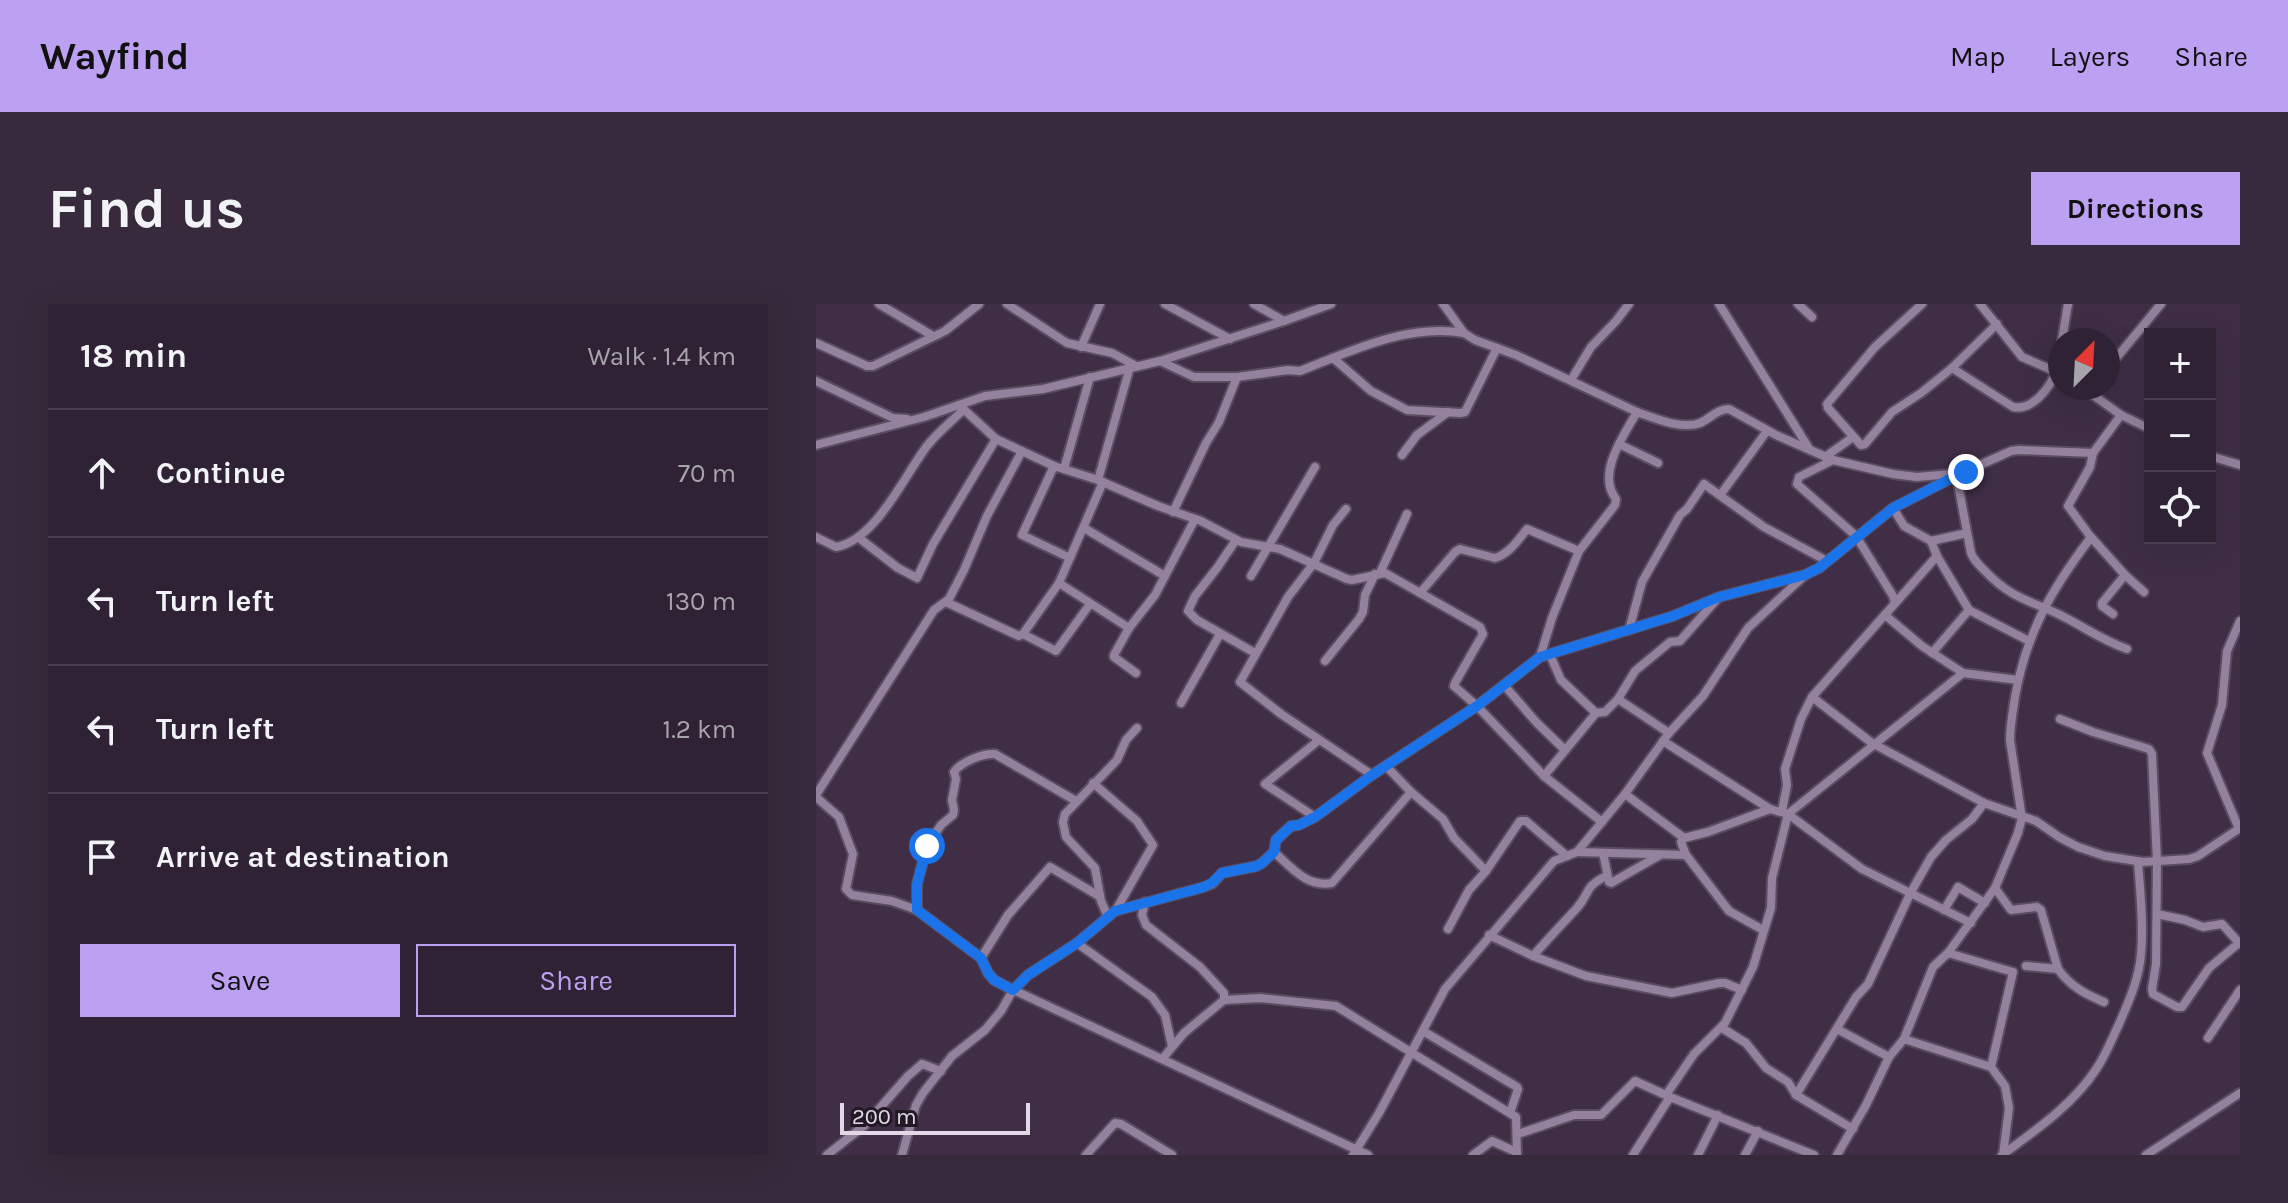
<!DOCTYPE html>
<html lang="en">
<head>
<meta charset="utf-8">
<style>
	body { margin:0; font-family:Karla,sans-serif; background:#372a3c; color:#f1f3f6 }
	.controls { position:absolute; right:24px; top:24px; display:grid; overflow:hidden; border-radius:0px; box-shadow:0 8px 32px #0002 }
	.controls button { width:72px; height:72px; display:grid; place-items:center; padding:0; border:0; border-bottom:2px solid #4a3f4f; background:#2f2234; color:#f1f3f6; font:40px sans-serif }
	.compass { position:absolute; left:1232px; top:24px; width:72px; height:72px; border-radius:50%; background:#2f2234; box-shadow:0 8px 32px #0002; rotate:24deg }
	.scale { position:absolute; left:24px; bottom:20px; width:190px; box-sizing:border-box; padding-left:8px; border:4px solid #e2d8e7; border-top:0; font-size:22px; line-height:28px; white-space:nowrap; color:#e2d8e7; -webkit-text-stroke:6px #211a25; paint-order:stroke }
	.stop { position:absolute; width:24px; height:24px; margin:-18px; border:6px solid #1a73e8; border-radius:50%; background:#fff }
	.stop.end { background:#1a73e8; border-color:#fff; box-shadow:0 2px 8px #0008 }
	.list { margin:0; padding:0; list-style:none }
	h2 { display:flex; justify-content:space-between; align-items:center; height:104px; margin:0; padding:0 32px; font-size:34px }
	h2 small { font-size:26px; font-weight:400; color:#a7a4ac }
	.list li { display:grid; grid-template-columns:52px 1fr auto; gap:24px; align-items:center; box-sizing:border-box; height:128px; padding:0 32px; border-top:2px solid #4a3f4f }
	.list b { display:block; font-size:30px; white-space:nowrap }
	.list em { font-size:26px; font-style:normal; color:#a7a4ac }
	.actions { display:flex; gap:16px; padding:24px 32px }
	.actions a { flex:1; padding:18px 0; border:2px solid #bca0f2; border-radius:0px; text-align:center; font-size:28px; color:#bca0f2 }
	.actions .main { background:#bca0f2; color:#111 }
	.icon { flex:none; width:44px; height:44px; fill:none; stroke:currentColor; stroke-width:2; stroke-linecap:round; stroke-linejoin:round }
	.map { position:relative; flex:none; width:1424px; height:851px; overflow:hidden; border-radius:0px }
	header { display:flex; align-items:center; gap:48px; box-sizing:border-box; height:112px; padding:0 40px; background:#bca0f2; color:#111 }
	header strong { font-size:38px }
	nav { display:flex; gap:44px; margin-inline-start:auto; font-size:28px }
	.intro { display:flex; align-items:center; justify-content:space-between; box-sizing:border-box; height:192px; padding:0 48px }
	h1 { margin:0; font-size:56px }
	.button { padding:20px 36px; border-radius:0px; background:#bca0f2; color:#111; font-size:28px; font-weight:700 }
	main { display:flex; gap:48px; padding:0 48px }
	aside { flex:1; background:#2f2234; border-radius:0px; box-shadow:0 8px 32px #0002 }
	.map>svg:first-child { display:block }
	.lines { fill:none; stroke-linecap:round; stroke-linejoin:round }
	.street-casing { stroke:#5a4c60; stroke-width:12 }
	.street { stroke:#94819d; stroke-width:8 }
	.route { stroke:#1a73e8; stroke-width:10 }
</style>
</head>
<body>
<header>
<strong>Wayfind</strong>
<nav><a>Map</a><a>Layers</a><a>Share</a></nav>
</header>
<div class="intro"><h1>Find us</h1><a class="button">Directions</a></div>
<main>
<aside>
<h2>18 min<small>Walk · 1.4 km</small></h2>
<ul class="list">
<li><svg class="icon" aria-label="ahead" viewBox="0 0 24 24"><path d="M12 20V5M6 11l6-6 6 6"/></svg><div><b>Continue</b></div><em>70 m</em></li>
<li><svg class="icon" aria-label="left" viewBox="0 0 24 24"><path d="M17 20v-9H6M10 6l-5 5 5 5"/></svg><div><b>Turn left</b></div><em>130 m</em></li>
<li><svg class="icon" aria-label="left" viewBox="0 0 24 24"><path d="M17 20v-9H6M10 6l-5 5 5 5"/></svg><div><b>Turn left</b></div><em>1.2 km</em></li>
<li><svg class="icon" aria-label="arrive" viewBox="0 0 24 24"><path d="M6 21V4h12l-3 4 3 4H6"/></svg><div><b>Arrive at destination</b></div></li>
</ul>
<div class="actions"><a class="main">Save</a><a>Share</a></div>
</aside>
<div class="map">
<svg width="1424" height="851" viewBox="0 0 1424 851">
	<rect width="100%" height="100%" fill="#3f2e46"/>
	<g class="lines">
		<g class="street-casing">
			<g id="street">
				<polyline points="63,0 117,32"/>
				<polyline points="191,0 251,39 296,49 320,62"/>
				<polyline points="349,0 414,35"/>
				<polyline points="438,0 468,17"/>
				<path d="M627 0 648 29 659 36 700 51 821 108C838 114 866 126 884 119 895 114 901 105 913 105L960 131 1017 156 1077 170 1101 173 1146 169 1195 147 1203 146 1277 149 1305 111"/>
				<polyline points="903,0 994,146"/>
				<polyline points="982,0 996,13"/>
				<polyline points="1106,0 1059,43 1011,100 1012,104 1045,141 1049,140 1076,108 1105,89 1136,64 1181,20"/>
				<polyline points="1164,0 1206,53 1243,69"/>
				<polyline points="1246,36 1252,0"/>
				<polyline points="0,39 51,62 57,62 129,27 163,0"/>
				<polyline points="265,43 284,0"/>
				<polyline points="517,54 555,87 591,106 644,109 649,108 681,44"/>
				<path d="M344 57 378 73H421L472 66 484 67C535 47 592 19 648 29"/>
				<path d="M1136 64 1197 103C1216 107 1233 85 1240 68 1243 63 1243 55 1244 48"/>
				<polyline points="1292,64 1345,0"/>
				<polyline points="755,76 775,43 800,17 813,0"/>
				<polyline points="0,77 77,114 91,115"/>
				<polyline points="1267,84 1305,111 1334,125"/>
				<polyline points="143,101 180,135 238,162 282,176 342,202 385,217 425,238 464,245 531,275 536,276 569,269 664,323 667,330 639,379 638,382 661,402 728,472 786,518"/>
				<polyline points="1394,131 1394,134"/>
				<polyline points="803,140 842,159"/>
				<polyline points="0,141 108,113 169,92 227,85 344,57 468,17 515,0"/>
				<polyline points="586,151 601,131 632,108"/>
				<polyline points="1394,152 1424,161"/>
				<polyline points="1009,153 1037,133"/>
				<polyline points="1017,156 983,173 981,180 1040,232 1077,292 1079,298"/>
				<polyline points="238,162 206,231 254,254"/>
				<polyline points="248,165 274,73"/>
				<polyline points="282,176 314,63"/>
				<polyline points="905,190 951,127"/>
				<polyline points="1077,204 1088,222 1115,237 1151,229"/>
				<polyline points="530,205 517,221 498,259 472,293 424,378 465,410 556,471"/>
				<polyline points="357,208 390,139 403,118 421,73"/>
				<polyline points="268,224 349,272"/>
				<polyline points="1274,232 1309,271 1328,288"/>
				<path d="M0 233 20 243C60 236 88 172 111 142 121 129 135 118 147 106"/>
				<polyline points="43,234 82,264 101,274 117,240 180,135"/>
				<polyline points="420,236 401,264 379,292 372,307 381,316 439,349"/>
				<polyline points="1115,237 1121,252 1153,306 1213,337"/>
				<polyline points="564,269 591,210"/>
				<polyline points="435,272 499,163"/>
				<polyline points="243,279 313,324"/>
				<path d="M604 289 639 248 644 245 679 254C693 250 703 235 711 225L763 247"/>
				<polyline points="130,298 203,332 207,330 240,347 274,300"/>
				<polyline points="1297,310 1286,302 1286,299 1309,271"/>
				<polyline points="1069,311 1106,342 1147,369 1202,376"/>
				<polyline points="813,326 826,278 864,211 871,205 888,180 948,223 1011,257"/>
				<polyline points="207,330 243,279 287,178"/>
				<polyline points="1116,349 1153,306"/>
				<polyline points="734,351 745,376 780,409"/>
				<path d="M724 353 736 314 763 247 799 201 800 195C780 170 808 131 821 108"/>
				<polyline points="509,357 543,315 547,308 549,291 559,270"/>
				<polyline points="320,369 298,353 298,351 313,324 339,291 379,215"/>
				<polyline points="688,381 721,419 749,446"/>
				<polyline points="996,393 1056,439 1168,499 1220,517 1243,533 1262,543 1289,552 1327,558 1373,555 1382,552 1424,524"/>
				<polyline points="802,395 853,429"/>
				<polyline points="365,399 404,330"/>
				<polyline points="1244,415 1277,428 1333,445 1336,450 1341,557 1340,660 1336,685 1337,690 1361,703 1366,703 1393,664 1424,638"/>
				<polyline points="847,437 943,498 954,505 972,510 1046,565 1155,619"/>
				<polyline points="571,463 595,488 627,515 638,534 670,567"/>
				<polyline points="728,472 780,409 789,408 802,395 819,367 854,338 864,337 902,294"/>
				<polyline points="277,479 321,517 337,541 300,606"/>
				<polyline points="809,490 868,534"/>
				<polyline points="0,491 118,306 133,295 148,266 171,212 206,147"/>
				<polyline points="0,493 23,513 37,550 30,585 36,591 76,597 101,606 165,654 172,669 178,676 191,683 552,851"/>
				<polyline points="966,507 971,481 969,465 985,415 996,393 1121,252"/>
				<polyline points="499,513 449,480 503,436"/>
				<polyline points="1423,525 1391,449 1406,401 1411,347 1424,317"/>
				<polyline points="868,534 865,538 870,551 913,607 947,626"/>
				<polyline points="868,534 892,528 954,505"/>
				<path d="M458 548C475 563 491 584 516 579L595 488"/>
				<polyline points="761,548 870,551"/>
				<polyline points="787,549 793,578 795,579 844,551"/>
				<path d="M1179 584 1202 529 1206 514 1194 436C1194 422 1197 407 1199 393 1210 330 1235 286 1273 236L1274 232 1252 202 1274 163 1277 149"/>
				<polyline points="329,598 326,611 330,621 384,663 408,689 408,696"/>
				<path d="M101 606V580L111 542 125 521 137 511 138 506 136 496 140 475 138 468C145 458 167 449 179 450L260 497"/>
				<polyline points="1128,606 1142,583 1169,599"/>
				<polyline points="1341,610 1369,616 1387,623 1406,620 1424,640"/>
				<polyline points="292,613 285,597 279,564 250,533 247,518 249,510 301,456 310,436 321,424"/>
				<polyline points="632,625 653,586 670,567 704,517 710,517 751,552"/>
				<polyline points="673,631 717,652 770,672 856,689 903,679 909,679 926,686"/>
				<polyline points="261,639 336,693 349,711 356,742"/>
				<polyline points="1132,649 1197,668 1175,763"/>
				<path d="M717 652C731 636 746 620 761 604 775 588 767 584 790 572"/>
				<polyline points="165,654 192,611 234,563 283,592"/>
				<polyline points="1210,662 1242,665"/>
				<polyline points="906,724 930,739 950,764 972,778 980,791 1037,825"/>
				<polyline points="1021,725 1073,753"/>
				<polyline points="607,727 701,783 702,785 694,809"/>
				<polyline points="1392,734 1424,686"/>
				<polyline points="1088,735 1175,763 1189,782 1193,804 1187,851"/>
				<polyline points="347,754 368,729 408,696 444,694 520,702 700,813 701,851"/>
				<polyline points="850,791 878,750 909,719 937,663 955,604 956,574 972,510 1147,369"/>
				<polyline points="980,791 1040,693 1052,680 1095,588 1115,553 1130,536 1156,515 1168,499"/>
				<polyline points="702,830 758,811 785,811 819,777 854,793 998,851"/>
				<polyline points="11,851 49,821 92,772 106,760 125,767"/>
				<polyline points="86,851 100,801 107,789 136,752 169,726 185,707 197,686 212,671 261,639 299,607 388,583 396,580 406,569 441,562 446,559 458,548 460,536 475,522 483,521 499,513 556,471 661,402 724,353 857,312 903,293 988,271"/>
				<polyline points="270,851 299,819 305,820 356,851"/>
				<path d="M537 851 563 809 629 685 738 557 761 548 809 490 853 429 887 392 932 324 989 271 1003 264 1077 204 1134 175 1140 169 1155 249C1158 257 1164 262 1170 268 1198 297 1218 297 1250 314 1273 326 1286 336 1311 345"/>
				<polyline points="657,851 676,837 700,848"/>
				<polyline points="817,851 854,793"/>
				<polyline points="882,851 902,811"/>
				<polyline points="929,851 942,827"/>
				<path d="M1021 851 1050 801 1073 753 1088 735 1117 663 1132 649 1179 584 1195 606 1221 603 1225 606 1242 665C1254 682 1269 690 1288 698"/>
				<path d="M1186 851C1220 826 1257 801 1281 764 1290 750 1296 735 1303 720 1313 697 1323 675 1325 650 1328 620 1324 588 1322 557"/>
				<polyline points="1330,851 1424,789"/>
			</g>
		</g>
		<use href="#street" class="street"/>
	</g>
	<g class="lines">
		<polyline class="route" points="111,542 101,580 101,606 165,654 172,669 178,676 197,686 212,671 261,639 299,607 388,583 397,578 406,569 441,562 446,559 458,548 460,536 475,522 483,521 499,513 556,471 661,402 724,353 857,312 903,293 989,271 1003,264 1077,204 1134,175 1140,169 1150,168"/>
	</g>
</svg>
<div class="controls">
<button>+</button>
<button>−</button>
<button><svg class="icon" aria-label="locate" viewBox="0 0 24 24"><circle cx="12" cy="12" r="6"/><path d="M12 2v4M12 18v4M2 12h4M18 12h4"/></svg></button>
</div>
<svg class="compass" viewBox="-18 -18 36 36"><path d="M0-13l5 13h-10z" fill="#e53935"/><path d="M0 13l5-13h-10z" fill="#a7a4ac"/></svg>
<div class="scale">200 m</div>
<div class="stop" style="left:111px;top:542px"></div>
<div class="stop end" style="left:1150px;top:168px"></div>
</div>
</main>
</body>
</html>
